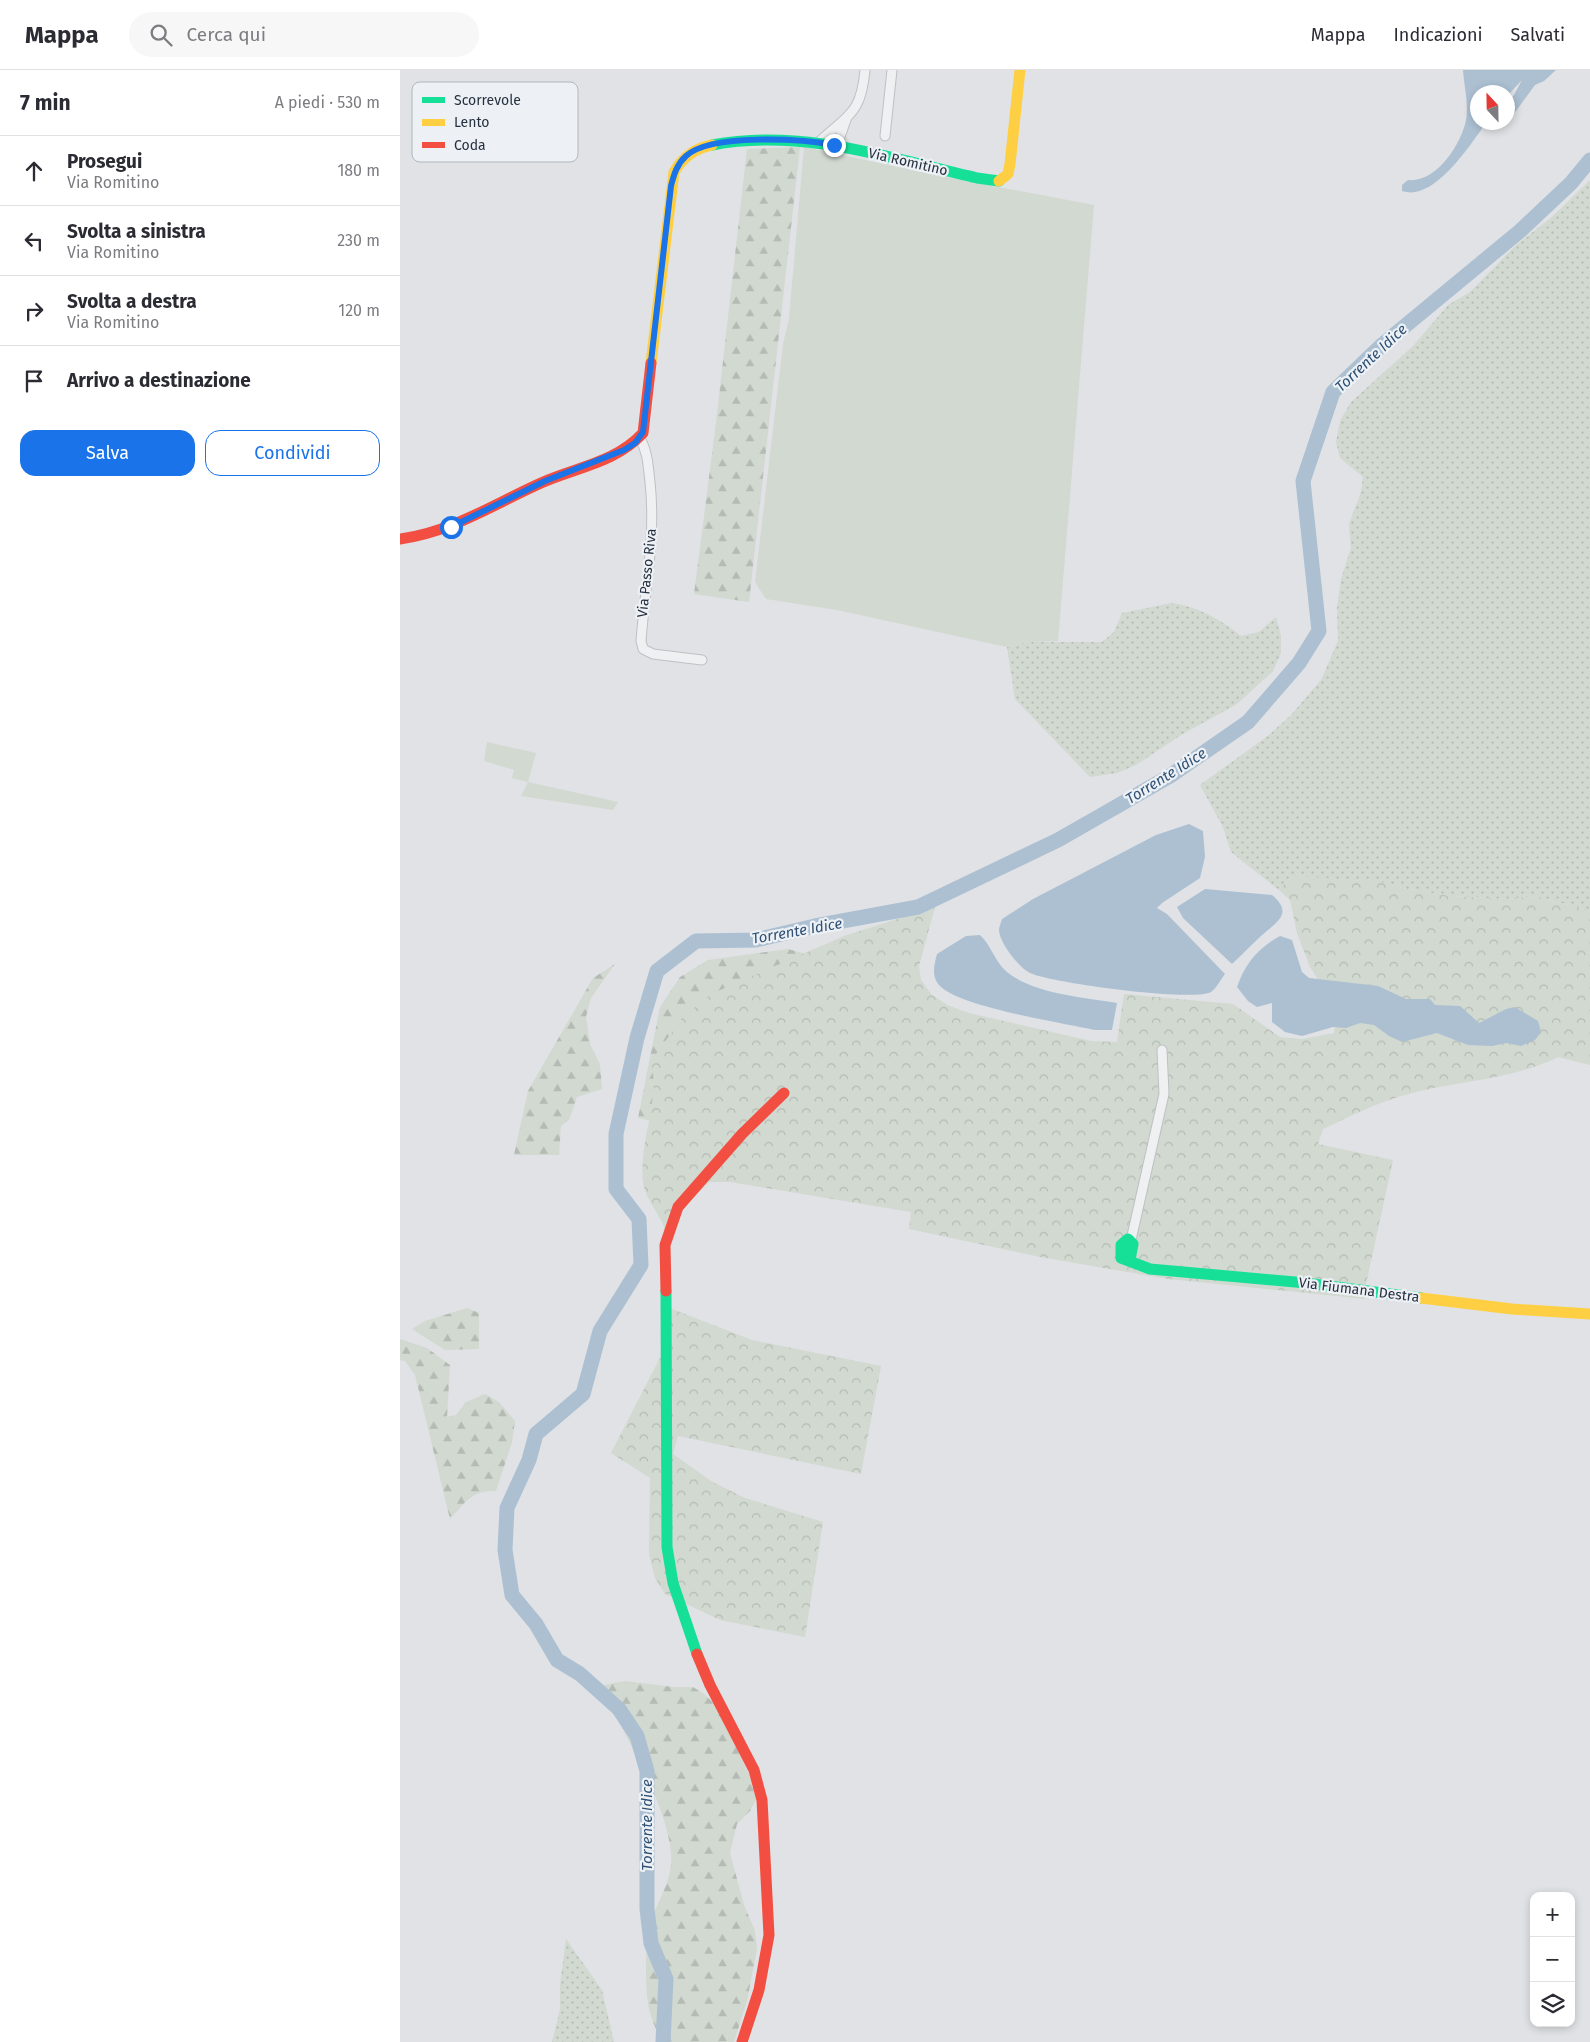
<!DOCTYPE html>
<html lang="it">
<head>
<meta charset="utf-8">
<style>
	body { margin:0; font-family:"Fira Sans",sans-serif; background:#f7f7f7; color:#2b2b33 }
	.controls { position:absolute; right:15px; bottom:15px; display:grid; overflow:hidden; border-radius:10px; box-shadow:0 2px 8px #0003 }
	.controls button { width:45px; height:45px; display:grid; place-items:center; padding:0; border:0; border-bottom:1px solid #e1e1e2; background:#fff; color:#2b2b33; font:25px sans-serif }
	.compass { position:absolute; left:1070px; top:15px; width:45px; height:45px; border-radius:50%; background:#fff; box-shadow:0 2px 8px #0003; rotate:338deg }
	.stop { position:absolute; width:15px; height:15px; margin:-11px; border:4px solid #1a73e8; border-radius:50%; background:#fff }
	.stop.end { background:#1a73e8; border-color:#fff; box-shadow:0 1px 5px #0008 }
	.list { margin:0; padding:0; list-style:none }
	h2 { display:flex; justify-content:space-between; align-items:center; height:65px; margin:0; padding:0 20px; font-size:21px }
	h2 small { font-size:16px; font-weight:400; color:#7c7c81 }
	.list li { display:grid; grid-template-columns:32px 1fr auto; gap:15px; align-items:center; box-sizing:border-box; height:70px; padding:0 20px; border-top:1px solid #e1e1e2 }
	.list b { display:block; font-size:19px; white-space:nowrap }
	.list p { margin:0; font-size:16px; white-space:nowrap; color:#7c7c81 }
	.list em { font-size:16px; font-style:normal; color:#7c7c81 }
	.actions { display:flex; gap:10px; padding:15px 20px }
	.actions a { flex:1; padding:11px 0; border:1px solid #1a73e8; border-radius:15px; text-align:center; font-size:18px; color:#1a73e8 }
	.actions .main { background:#1a73e8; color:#fff }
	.icon { flex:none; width:28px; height:28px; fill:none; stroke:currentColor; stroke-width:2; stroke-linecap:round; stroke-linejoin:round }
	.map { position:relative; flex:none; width:1190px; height:1972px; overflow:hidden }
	header { display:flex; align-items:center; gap:30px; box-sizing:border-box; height:70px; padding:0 25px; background:#fff; border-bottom:1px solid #e1e1e2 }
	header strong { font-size:24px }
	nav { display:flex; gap:28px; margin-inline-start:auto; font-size:18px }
	.search { width:350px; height:45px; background:#f7f7f7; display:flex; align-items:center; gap:12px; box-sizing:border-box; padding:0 18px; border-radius:28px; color:#7c7c81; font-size:19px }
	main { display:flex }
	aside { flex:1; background:#fff }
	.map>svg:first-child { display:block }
	.grass { fill:url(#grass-dots) }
	.forest { fill:url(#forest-firs) }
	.park { fill:url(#park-crowns) }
	.garden { fill:#d1d9d0 }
	.water { fill:#acc0d2 }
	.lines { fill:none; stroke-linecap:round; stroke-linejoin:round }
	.river { stroke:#acc0d2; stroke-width:15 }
	.street-casing { stroke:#bec0c3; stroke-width:11 }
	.street { stroke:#eff0f2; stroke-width:9 }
	.fast { stroke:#16e098; stroke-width:11 }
	.slow { stroke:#ffcf43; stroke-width:11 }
	.jam { stroke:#f24e42; stroke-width:11 }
	.route { stroke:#1a73e8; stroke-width:6 }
	.labels { text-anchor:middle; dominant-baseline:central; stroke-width:4.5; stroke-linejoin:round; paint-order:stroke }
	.street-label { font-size:14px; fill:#26303f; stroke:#edf1f5 }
	.water-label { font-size:15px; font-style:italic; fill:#2e5175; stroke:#edf1f5 }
	.key { fill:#edf1f5; stroke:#b1b7be; stroke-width:1 }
	.key-label { font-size:14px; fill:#26303f }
</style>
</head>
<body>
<header>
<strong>Mappa</strong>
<div class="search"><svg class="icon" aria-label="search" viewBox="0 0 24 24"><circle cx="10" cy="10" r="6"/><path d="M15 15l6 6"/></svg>Cerca qui</div>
<nav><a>Mappa</a><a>Indicazioni</a><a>Salvati</a></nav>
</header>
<main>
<aside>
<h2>7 min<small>A piedi · 530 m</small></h2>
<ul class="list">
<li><svg class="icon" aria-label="ahead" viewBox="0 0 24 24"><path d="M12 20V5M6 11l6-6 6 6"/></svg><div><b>Prosegui</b><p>Via Romitino</p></div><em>180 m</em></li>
<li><svg class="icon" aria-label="left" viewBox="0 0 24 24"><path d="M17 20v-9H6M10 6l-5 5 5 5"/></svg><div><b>Svolta a sinistra</b><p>Via Romitino</p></div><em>230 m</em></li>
<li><svg class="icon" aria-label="right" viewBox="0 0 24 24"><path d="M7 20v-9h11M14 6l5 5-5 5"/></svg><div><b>Svolta a destra</b><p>Via Romitino</p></div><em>120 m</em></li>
<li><svg class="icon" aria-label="arrive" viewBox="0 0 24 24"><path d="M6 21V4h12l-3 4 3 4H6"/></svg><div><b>Arrivo a destinazione</b></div></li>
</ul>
<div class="actions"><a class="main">Salva</a><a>Condividi</a></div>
</aside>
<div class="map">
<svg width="1190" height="1972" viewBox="0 0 1190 1972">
	<defs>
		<pattern id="grass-dots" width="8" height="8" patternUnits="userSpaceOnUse" patternTransform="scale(1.25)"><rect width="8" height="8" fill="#d1d9d0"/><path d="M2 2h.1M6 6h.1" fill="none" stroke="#b3bbb4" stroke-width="1.8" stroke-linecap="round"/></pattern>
		<pattern id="forest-firs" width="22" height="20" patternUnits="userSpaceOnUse" patternTransform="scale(1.25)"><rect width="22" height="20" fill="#d1d9d0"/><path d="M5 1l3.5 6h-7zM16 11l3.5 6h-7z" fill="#b3bbb4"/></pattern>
		<pattern id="park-crowns" width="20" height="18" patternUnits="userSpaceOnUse" patternTransform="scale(1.25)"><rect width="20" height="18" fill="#d1d9d0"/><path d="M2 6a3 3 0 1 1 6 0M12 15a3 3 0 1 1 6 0" fill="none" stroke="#b3bbb4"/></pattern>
	</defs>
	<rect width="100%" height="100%" fill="#e0e2e5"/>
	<g class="grass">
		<polygon points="1190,110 1190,841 1135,826 1107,829 1050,826 1007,819 980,812 892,806 879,820 831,782 823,757 800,715 869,665 891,645 921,610 938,571 937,538 941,509 951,478 949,454 961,422 963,407 940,388 936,372 940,351 951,332 1013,276 1048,235 1070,222 1115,176 1153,146"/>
		<path d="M772 533C799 537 820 549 841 566L859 562 876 547 881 566V583L873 601 837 634 781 665 736 695 717 703 690 707 615 629 607 577 627 572H702L714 562 722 543Z"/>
		<polygon points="166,1869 202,1920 214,1972 152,1972 160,1939 160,1915"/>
	</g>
	<g class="forest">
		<polygon points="400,77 349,532 294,524 316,353 347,79"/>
		<polygon points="388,879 439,893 324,1065 238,1048 260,937 280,907 308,890"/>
		<polygon points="215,894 191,928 186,947 190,974 200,994 202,1019 177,1027 169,1050 161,1056 159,1085 114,1085 128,1021 193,908"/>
		<polygon points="67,1238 79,1243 79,1279 45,1280 12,1259 25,1251"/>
		<path d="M0 1269 27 1278 50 1295 47 1347 56 1345 66 1332 85 1324 99 1332 115 1351 112 1372 96 1421C71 1420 66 1432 50 1449L15 1305 5 1291 0 1290Z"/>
		<path d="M225 1611 274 1617H293L304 1624 316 1635 350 1706 356 1730 350 1741 337 1754 330 1783 344 1835 355 1861 357 1879 347 1931 334 1972H261C258 1963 253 1953 250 1943 245 1925 245 1882 248 1863 253 1836 274 1812 271 1783 267 1733 223 1661 199 1616Z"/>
	</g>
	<g class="park">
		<path d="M892 806 981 812 1007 819 1050 826 1107 829 1135 826 1190 841V995L1158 987C1110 1011 1056 1010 1005 1025 976 1033 949 1047 923 1059L918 1074 993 1090 966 1214 965 1229 768 1209 640 1187 509 1159 511 1142 330 1112H309L284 1137 266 1164C261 1143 246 1132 243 1112 238 1072 261 1031 251 991L282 948 311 924 444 866 535 837 519 896 521 910 531 924 547 935 569 943 691 971 717 972 724 924 833 934 880 967 902 969 934 963 937 939 910 897 897 863 890 830 879 820Z"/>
		<polygon points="267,1237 352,1270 481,1296 461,1404 278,1366 273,1384 311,1411 345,1428 423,1452 405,1567 320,1550 265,1524 255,1508 249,1484 250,1408 211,1383 263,1282"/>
	</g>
	<g class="garden">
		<polygon points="404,77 540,106 694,135 658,571 627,572 607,577 437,540 366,529 355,512 383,274 389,249"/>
		<polygon points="87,672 136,683 128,712 218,732 213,740 121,726 128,712 112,708 114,700 84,691"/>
	</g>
	<g class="water">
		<path d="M1063 0H1156L1144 11 1135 15 1108 52V36L1122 10 1108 25V22H1078V52L1086 53C1070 75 1034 132 1002 121V115L1008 110C1036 113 1061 75 1066 50 1069 35 1064 16 1063 0Z"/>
		<path d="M789 754 803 761 805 787 800 808 762 833 757 838 767 844 825 904C821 909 816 919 811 922 793 932 651 913 630 903 619 898 599 872 599 860 599 857 601 853 602 849L633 829 756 765Z"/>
		<path d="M805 819 872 825C895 844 875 853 861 866 851 875 842 885 832 894L783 848 777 837Z"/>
		<path d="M580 865C591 875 595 892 607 902 634 924 683 927 717 933L712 960H695C663 953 560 937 540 916 531 907 534 895 537 884L566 866Z"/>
		<path d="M880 866 892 870 902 902 909 908 978 916 1006 929H1030L1035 935 1060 936 1079 953 1106 939 1115 937 1138 951 1141 962 1135 970 1121 976 1107 973 1092 976 1068 975 1037 963 1002 972 989 966 974 955 960 953 946 958 933 957 902 966 885 962 872 952V933L857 937 848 931 837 917C845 894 858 878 880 866Z"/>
	</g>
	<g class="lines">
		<polyline class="river" points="263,1972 266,1909 251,1873 247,1839 247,1701 237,1666 219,1639 180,1604 157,1590 136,1554 112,1525 105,1480 107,1438 129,1390 136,1364 183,1324 200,1261 241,1195 239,1149 216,1119 216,1064 237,968 257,901 296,871 356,870 415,856 518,837 658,770 770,706 848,652 899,593 919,561 903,411 933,322 982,275 1120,161 1171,113 1190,90"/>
		<g class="street-casing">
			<g id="street">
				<polyline points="485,66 492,0"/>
				<path d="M419 72C449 44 461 44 465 0"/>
				<polyline points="437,75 446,50"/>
				<path d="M239 367C248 381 248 396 250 412 256 468 245 516 241 571L243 579 253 584 302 590"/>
				<polyline points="731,1170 764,1024 762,980"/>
			</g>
		</g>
		<use href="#street" class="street"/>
		<g class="fast">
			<path d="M312 75C402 58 490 88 577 108L599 111"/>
			<polyline points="730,1190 733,1174 728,1169 721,1175 721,1188 750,1199 906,1213 1021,1228"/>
			<polyline points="266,1221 267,1477 273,1513 297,1584"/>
		</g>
		<g class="slow">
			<polyline points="599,111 608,104 610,94 620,0"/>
			<path d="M251 293 274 102C283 87 295 78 312 75"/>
			<polyline points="1021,1228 1112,1239 1190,1244"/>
		</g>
		<g class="jam">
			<path d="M0 469C52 462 94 434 141 413 177 397 215 393 243 363L251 293"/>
			<polyline points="266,1221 265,1175 278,1137 342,1064 384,1023"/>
			<polyline points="297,1584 310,1615 354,1700 362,1730 369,1865 359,1920 342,1972"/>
		</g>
	</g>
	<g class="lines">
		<path class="route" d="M51 457 145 411 224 380 235 373 243 362 271 116C274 104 277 94 286 86 311 63 402 69 434 75"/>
	</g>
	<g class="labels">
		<g class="street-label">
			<text transform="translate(508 92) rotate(13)">Via Romitino</text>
			<text transform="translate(247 503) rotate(-84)">Via Passo Riva</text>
			<text transform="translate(959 1220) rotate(7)">Via Fiumana Destra</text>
		</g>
		<g class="water-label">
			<text transform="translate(971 288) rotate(-43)">Torrente Idice</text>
			<text transform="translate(766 706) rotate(-32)">Torrente Idice</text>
			<text transform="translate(397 861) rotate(-10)">Torrente Idice</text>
			<text transform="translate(247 1755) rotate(-90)">Torrente Idice</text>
		</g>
	</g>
	<rect x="12" y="12" width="166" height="80" rx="8" class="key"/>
	<rect x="22" y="27" width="23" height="6" fill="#16e098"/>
	<rect x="22" y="49" width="23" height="7" fill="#ffcf43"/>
	<rect x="22" y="72" width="23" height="6" fill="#f24e42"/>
	<g class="key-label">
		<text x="54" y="35">Scorrevole</text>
		<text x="54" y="57">Lento</text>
		<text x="54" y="80">Coda</text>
	</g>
</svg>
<div class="controls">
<button>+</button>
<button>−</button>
<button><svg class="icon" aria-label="layers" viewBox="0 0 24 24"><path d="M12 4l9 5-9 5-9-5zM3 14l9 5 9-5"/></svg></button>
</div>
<svg class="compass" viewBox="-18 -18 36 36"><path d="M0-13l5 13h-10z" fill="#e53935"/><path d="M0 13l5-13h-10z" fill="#7c7c81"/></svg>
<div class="stop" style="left:51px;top:457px"></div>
<div class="stop end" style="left:434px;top:75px"></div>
</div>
</main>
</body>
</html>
